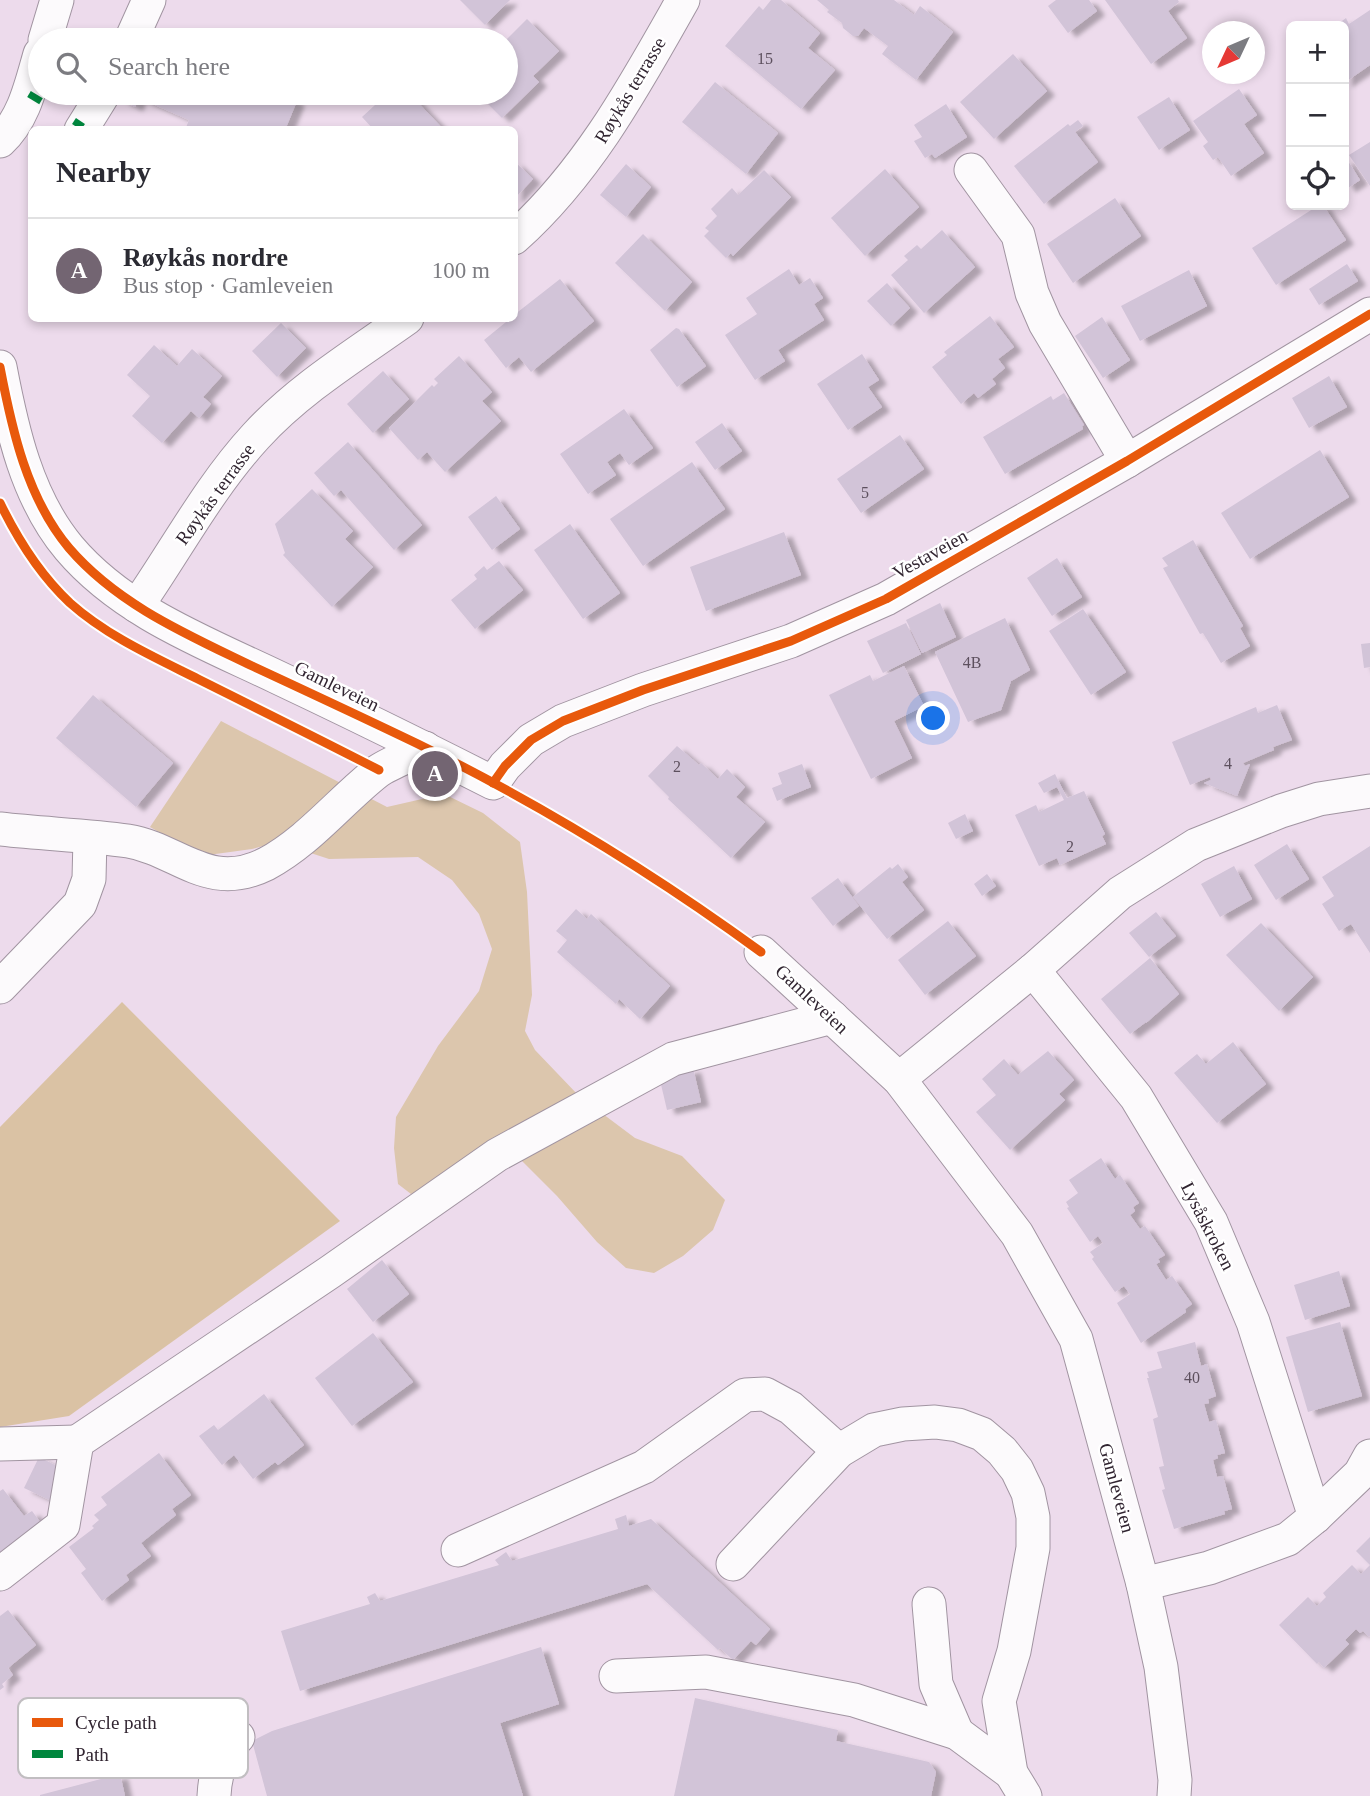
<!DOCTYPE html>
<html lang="en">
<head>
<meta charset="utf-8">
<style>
	body { margin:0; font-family:"Times New Roman",serif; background:#f2f2f3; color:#2b2b33 }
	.controls { position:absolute; right:21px; top:21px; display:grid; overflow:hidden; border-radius:10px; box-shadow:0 4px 10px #0003 }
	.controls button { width:63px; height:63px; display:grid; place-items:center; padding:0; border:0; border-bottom:2px solid #e1e1e2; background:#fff; color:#2b2b33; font:35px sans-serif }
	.compass { position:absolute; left:1202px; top:21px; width:63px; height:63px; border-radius:50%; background:#fff; box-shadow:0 4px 10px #0003; rotate:226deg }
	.you { position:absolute; left:934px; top:719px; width:24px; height:24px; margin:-18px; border:5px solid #fff; border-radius:50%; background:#1a73e8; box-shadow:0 0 0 10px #1a73e833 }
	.badge { display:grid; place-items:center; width:46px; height:46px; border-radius:50%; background:#736572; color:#fff; font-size:23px; font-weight:700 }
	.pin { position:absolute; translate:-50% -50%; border:4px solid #fff; box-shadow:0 2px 7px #0006 }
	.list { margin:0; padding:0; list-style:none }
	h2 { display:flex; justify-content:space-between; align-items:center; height:91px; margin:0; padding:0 28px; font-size:30px }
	h2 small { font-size:23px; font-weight:400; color:#7c7c81 }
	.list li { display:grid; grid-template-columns:46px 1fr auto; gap:21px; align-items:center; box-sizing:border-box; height:105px; padding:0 28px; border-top:2px solid #e1e1e2 }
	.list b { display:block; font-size:26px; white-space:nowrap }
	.list p { margin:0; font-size:23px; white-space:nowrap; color:#7c7c81 }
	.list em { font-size:23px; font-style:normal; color:#7c7c81 }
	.icon { flex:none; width:38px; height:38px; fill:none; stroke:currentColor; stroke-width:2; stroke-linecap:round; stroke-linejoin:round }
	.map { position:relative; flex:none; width:1370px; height:1796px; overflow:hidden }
	.search { position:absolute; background:#fff; box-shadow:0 4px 10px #0003; left:28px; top:28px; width:490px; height:77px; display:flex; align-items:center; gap:18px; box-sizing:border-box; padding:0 24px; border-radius:38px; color:#7c7c81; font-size:26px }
	.panel { position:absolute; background:#fff; box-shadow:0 4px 10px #0003; left:28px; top:126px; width:490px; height:196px; border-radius:10px }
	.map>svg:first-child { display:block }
	.green { fill:#dcc6ad }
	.forest { fill:#dac2a4 }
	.building { fill:#d2c4d8; filter:url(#shadow) }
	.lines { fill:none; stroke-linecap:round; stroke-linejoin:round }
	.minor-casing { stroke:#a194a1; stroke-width:35 }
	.minor { stroke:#fcfafc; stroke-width:33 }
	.quiet { stroke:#00873e; stroke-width:7; stroke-dasharray:14 7; stroke-linecap:butt }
	.cycleway-casing { stroke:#fff; stroke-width:13 }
	.cycleway { stroke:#e8590c; stroke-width:9 }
	.labels { text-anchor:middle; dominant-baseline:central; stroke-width:5; stroke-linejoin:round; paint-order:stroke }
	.number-label { font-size:16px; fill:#5d505e }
	.street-label { font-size:19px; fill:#312531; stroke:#fff }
	.key { fill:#fff; stroke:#c1bec1; stroke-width:2 }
	.key-label { font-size:19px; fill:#312531 }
</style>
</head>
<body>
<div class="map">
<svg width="1370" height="1796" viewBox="0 0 1370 1796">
	<defs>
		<filter id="shadow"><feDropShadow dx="8" dy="4.5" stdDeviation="2" flood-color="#0004"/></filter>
	</defs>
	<rect width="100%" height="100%" fill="#eddbec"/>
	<polygon class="green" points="221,721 387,807 444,794 483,813 520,842 527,892 532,995 525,1031 535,1050 579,1096 635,1138 682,1156 725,1200 713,1230 683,1256 654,1273 626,1268 597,1242 557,1196 505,1144 440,1186 411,1194 398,1184 394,1148 396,1117 438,1046 479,991 492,949 479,914 452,880 418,857 329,859 277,842 252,849 201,856 150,827"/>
	<polygon class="forest" points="122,1002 340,1221 69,1416 0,1427 0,1127"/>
	<g class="building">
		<polygon points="460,0 510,0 485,25"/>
		<polygon points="771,0 781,0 820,33 808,48 835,70 801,109 725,46 759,6 763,10"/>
		<polygon points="817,0 894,0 914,15 920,6 953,32 916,80 882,54 888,46 864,28 858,36 853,36 843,28 842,23 827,12 829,10"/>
		<polygon points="1056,0 1089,0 1097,11 1068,33 1048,6"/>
		<polygon points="1105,0 1178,0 1179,2 1168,11 1187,38 1151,64"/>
		<polygon points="1370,10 1370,65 1344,83 1344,26 1335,26 1346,18 1349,24"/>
		<polygon points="527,19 559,51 533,76 539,82 502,118 477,93 506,93 506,40"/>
		<polygon points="441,30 451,40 431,40"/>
		<polygon points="1013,54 1047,91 994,139 960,102"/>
		<polygon points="715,82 778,133 746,174 682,122"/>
		<polygon points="1239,89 1257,115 1244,124 1264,153 1231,176 1218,157 1213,160 1203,146 1208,142 1193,121"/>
		<polygon points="124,93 279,93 297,101 285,130 185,130 189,120 139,98 135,107 121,100"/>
		<polygon points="388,93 409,93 444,130 374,130 362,117"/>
		<polygon points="1169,97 1190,130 1159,150 1137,117"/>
		<polygon points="946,104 967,137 935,158 932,154 925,158 914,141 922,137 914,125"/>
		<polygon points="1078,120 1083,126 1075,132 1098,162 1044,204 1014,166 1068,124 1070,126"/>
		<polygon points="1370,142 1370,186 1349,155"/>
		<polygon points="1346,158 1360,180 1348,188 1344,182 1344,160"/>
		<polygon points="514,161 533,179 514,199"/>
		<polygon points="626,164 651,187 626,217 600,195"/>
		<polygon points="885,169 919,207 865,256 831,218"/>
		<polygon points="764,170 791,197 733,256 731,253 726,258 704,236 709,231 705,228 717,216 711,209 732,188 738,195"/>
		<polygon points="1115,198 1141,236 1073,283 1047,244"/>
		<polygon points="1319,205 1323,205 1346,240 1276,285 1252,248"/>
		<polygon points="942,230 975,267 924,313 891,275 908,260 904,256 917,245 921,249"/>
		<polygon points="643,234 692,282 665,311 615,263"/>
		<polygon points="1347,264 1358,281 1319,305 1309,289"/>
		<polygon points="789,269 799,285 810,278 823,298 814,304 824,320 778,350 785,361 755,380 725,335 757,314 746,298"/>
		<polygon points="1189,270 1207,306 1140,341 1121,306"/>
		<polygon points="560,279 594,321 531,372 519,357 506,368 484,340 511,318 514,318 514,315"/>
		<polygon points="887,283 910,308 891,326 867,301"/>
		<polygon points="990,316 1014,347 998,359 1005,368 992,379 996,384 978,398 974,393 961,404 932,367 947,355 944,352"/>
		<polygon points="1102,317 1130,360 1103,378 1075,336"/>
		<polygon points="281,323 306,348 277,377 252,351"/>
		<polygon points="676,328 679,329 706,366 677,387 650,350"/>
		<polygon points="154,345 177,366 192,349 222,376 203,397 211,404 199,418 191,411 162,443 132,416 150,396 127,375"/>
		<polygon points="862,354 879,380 868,387 882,407 848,430 817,384"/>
		<polygon points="459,356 492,392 482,401 501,421 445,472 427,452 418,460 389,428 432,385 434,387 438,383 434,379"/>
		<polygon points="383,371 409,399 373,433 347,404"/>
		<polygon points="1329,376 1347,407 1309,428 1292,398"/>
		<polygon points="1064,393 1084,425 1082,426 1083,429 1005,474 983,437 1051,396 1053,400"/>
		<polygon points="624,409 653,448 629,465 620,453 607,462 616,475 588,494 560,454"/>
		<polygon points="722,423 742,451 715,470 695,442"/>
		<polygon points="900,435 924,469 861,513 837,479"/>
		<polygon points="348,442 422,525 394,550 341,490 334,496 314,473"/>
		<polygon points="1320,450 1349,497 1250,559 1221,513"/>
		<polygon points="692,462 725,509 643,566 610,519"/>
		<polygon points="312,489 353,531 345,539 373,567 332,607 283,555 285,553 275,524"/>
		<polygon points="496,496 520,529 492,550 468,517"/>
		<polygon points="570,524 620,593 583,619 534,550"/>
		<polygon points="784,532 801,575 706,611 690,567"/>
		<polygon points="1193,540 1243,626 1240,628 1250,646 1221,663 1203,633 1200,634 1163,568 1168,566 1162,558"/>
		<polygon points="1057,558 1082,597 1052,616 1027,578"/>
		<polygon points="499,561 523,590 475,629 451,600 477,579 474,575 484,566 487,570"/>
		<polygon points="940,603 956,637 922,653 906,620"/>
		<polygon points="1083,609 1126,672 1091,695 1049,631"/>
		<polygon points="1005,618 1030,670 1011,681 1001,710 968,722 935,652"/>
		<polygon points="906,623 921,654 883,673 867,641"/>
		<polygon points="1370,643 1370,667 1364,668 1361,644"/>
		<polygon points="904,666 924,706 894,721 912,758 871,779 829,695 870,675 873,681"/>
		<polygon points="93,695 173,763 136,807 56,738"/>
		<polygon points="1277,705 1292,740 1273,747 1274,750 1243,763 1245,766 1250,764 1237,796 1204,783 1211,780 1210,777 1190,785 1172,742 1256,707 1258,713"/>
		<polygon points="677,746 699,765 701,763 718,779 727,769 745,787 736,797 765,822 731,858 668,799 669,797 648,776"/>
		<polygon points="802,764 811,787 777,801 772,788 782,784 778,773"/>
		<polygon points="1055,774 1067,798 1084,791 1105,834 1102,836 1106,844 1060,865 1057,858 1039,866 1015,815 1036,805 1039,812 1064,800 1057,787 1044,793 1038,783"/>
		<polygon points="965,814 973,831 956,839 948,823"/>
		<polygon points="1287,844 1309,879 1276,900 1254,865"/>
		<polygon points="1370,846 1370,953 1351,924 1339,931 1322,904 1334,896 1322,877"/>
		<polygon points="898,864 908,877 902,882 924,910 887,939 853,897 890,867 892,869"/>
		<polygon points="1234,866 1252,899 1220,917 1201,884"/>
		<polygon points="987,874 996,886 982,896 974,884"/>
		<polygon points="838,878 859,906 833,926 811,898"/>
		<polygon points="576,909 587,919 591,914 670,986 640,1019 619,999 616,1004 557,952 567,940 556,931"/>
		<polygon points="1156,912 1176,936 1149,957 1129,933"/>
		<polygon points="948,921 976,956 925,995 898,960"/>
		<polygon points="1261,923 1313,977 1279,1011 1226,955"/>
		<polygon points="1150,958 1179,994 1146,1023 1146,1022 1130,1034 1101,999"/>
		<polygon points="1233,1042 1266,1084 1217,1123 1174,1073 1197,1054 1206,1064"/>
		<polygon points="1048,1051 1074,1080 1059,1094 1065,1100 1010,1150 976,1112 996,1095 982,1079 1004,1059 1018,1075"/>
		<polygon points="693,1068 701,1102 667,1110 659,1076"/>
		<polygon points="1101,1158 1115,1179 1120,1175 1139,1203 1133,1207 1135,1211 1130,1215 1140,1229 1145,1226 1165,1255 1158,1259 1160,1262 1156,1264 1166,1280 1172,1276 1192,1304 1185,1309 1186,1312 1141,1343 1117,1303 1130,1294 1124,1286 1115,1292 1092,1259 1094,1257 1090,1252 1103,1243 1098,1236 1090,1242 1067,1208 1069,1207 1066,1202 1078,1193 1069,1180"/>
		<polygon points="382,1260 409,1294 373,1322 347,1289"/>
		<polygon points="1339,1271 1350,1306 1305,1320 1294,1285"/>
		<polygon points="1340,1322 1362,1396 1308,1412 1286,1337"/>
		<polygon points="373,1333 413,1382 352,1426 315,1378"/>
		<polygon points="1195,1342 1201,1366 1207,1364 1216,1396 1208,1399 1209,1403 1204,1404 1209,1422 1216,1420 1225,1453 1217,1455 1218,1458 1213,1460 1217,1477 1223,1476 1232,1509 1224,1511 1225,1514 1174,1529 1162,1490 1165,1489 1159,1467 1164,1466 1153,1419 1158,1417 1147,1378 1149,1378 1147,1372 1162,1368 1157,1352"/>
		<polygon points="264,1394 304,1445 278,1465 275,1462 253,1479 234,1455 222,1465 199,1436 214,1425 218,1430"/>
		<polygon points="159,1453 191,1495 172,1509 176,1515 141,1543 151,1556 126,1575 129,1580 102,1601 81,1573 86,1569 69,1547 94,1528 92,1526 99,1520 94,1515 107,1505 101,1497"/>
		<polygon points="39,1457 69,1472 54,1502 24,1488"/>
		<polygon points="3,1489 24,1516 32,1511 43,1526 0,1561 0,1491"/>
		<polygon points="626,1515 629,1526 651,1519 770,1629 756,1645 751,1641 733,1660 720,1648 718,1650 647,1584 300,1691 281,1631 370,1604 367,1597 375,1593 380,1601 499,1565 495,1560 506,1552 512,1561 618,1529 615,1519"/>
		<polygon points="1370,1537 1370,1635 1369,1637 1363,1631 1360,1633 1356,1629 1345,1640 1349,1644 1324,1668 1319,1662 1317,1664 1279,1625 1308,1597 1317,1606 1326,1597 1323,1593 1352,1565 1361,1574 1370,1565 1356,1551"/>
		<polygon points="8,1610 36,1645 8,1668 13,1675 2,1684 4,1687 0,1690 0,1616"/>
		<polygon points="541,1647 559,1704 500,1723 523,1796 267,1796 252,1741 272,1731"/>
		<polygon points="695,1698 838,1730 836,1741 929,1762 936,1772 931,1796 674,1796"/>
		<polygon points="120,1774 125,1796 40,1796 40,1795"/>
	</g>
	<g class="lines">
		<g class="minor-casing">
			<g id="minor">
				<polyline points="45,40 57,0"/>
				<polyline points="131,40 149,0"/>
				<polyline points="81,130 104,93"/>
				<path d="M0 141C24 119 31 85 40 54"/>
				<polyline points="971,170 1018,235 1032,293 1045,323 1127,461"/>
				<path d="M514 238C588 172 635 85 683 0"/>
				<path d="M0 367C12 430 27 498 69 548 123 612 206 643 279 678 351 712 422 747 493 783L505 766 531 740 563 721 643 690 791 641 886 599 1127 461 1370 314"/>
				<path d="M137 606C176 550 209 487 256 436 299 389 355 355 407 318"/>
				<path d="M0 829C42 834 86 835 128 841 178 849 208 893 266 864 309 841 340 801 377 772 387 764 412 755 425 748"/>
				<polyline points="761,952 899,1079 1017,1234 1076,1339 1143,1584 1161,1667 1175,1780 1174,1796"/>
				<polyline points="1033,970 1136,1097 1211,1222 1253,1322 1315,1517"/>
				<polyline points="0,987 80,904 89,879 90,838"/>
				<polyline points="899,1079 1033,970 1120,893 1196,845 1281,811 1319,799 1370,791"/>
				<polyline points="0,1444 77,1442"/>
				<polyline points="458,1550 644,1467 745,1395 765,1394 791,1408 839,1451"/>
				<polyline points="733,1564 839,1451 874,1430 903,1424 935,1422 958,1425 982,1434 1002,1451 1017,1470 1028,1493 1033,1517 1033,1548 1014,1651 999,1701 1011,1773 1025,1796"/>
				<polyline points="0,1574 63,1525 77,1442 330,1272 497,1155 673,1059 832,1017"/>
				<polyline points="1143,1584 1209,1568 1288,1539 1315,1517 1360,1474 1370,1456"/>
				<polyline points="929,1604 936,1684 957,1733"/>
				<polyline points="616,1676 706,1672 854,1700 957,1733 1011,1773"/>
				<path d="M214 1796C215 1773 221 1753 238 1737"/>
			</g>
		</g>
		<use href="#minor" class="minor"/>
		<g class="quiet">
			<polyline points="29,94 44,103"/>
			<polyline points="74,121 83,127"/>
		</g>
		<g class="cycleway-casing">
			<g id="cycleway">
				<path d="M0 367C12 430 27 498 69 548 117 604 186 634 250 665 306 691 362 717 418 744 538 803 653 873 761 952"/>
				<path d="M0 503C18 540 40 575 70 603 107 636 154 657 198 679 258 709 319 739 379 770"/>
				<polyline points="493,783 505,766 531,740 563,721 643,690 791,641 886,599 1127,461 1370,314"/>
			</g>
		</g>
		<use href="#cycleway" class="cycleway"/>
	</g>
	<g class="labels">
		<g class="number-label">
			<text x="765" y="58">15</text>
			<text x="865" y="492">5</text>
			<text x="972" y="662">4B</text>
			<text x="1228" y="763">4</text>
			<text x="677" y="766">2</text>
			<text x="1070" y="846">2</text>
			<text x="1192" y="1377">40</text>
		</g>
		<g class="street-label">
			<text transform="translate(630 90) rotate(-59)">Røykås terrasse</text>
			<text transform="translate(215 494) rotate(-54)">Røykås terrasse</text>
			<text transform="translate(930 554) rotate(-29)">Vestaveien</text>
			<text transform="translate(337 686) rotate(26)">Gamleveien</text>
			<text transform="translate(812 999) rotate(43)">Gamleveien</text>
			<text transform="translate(1208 1226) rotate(63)">Lysåskroken</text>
			<text transform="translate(1117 1488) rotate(75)">Gamleveien</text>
		</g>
	</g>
	<rect x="18" y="1698" width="230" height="80" rx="10" class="key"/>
	<rect x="32" y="1718" width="31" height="9" fill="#e8590c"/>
	<rect x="32" y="1750" width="31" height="8" fill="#00873e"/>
	<g class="key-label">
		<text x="75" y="1729">Cycle path</text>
		<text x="75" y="1761">Path</text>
	</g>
</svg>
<div class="controls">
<button>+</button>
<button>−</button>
<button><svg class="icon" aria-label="locate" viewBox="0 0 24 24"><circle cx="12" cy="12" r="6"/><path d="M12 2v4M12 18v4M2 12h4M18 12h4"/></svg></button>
</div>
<svg class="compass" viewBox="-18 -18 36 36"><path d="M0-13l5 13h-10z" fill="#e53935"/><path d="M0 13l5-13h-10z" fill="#7c7c81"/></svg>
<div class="you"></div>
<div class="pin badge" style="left:435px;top:774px">A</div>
<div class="search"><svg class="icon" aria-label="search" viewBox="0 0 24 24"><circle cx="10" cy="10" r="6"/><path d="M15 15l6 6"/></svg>Search here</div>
<section class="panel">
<h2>Nearby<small></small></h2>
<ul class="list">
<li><span class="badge">A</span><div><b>Røykås nordre</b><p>Bus stop · Gamleveien</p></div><em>100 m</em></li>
</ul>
</section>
</div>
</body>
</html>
